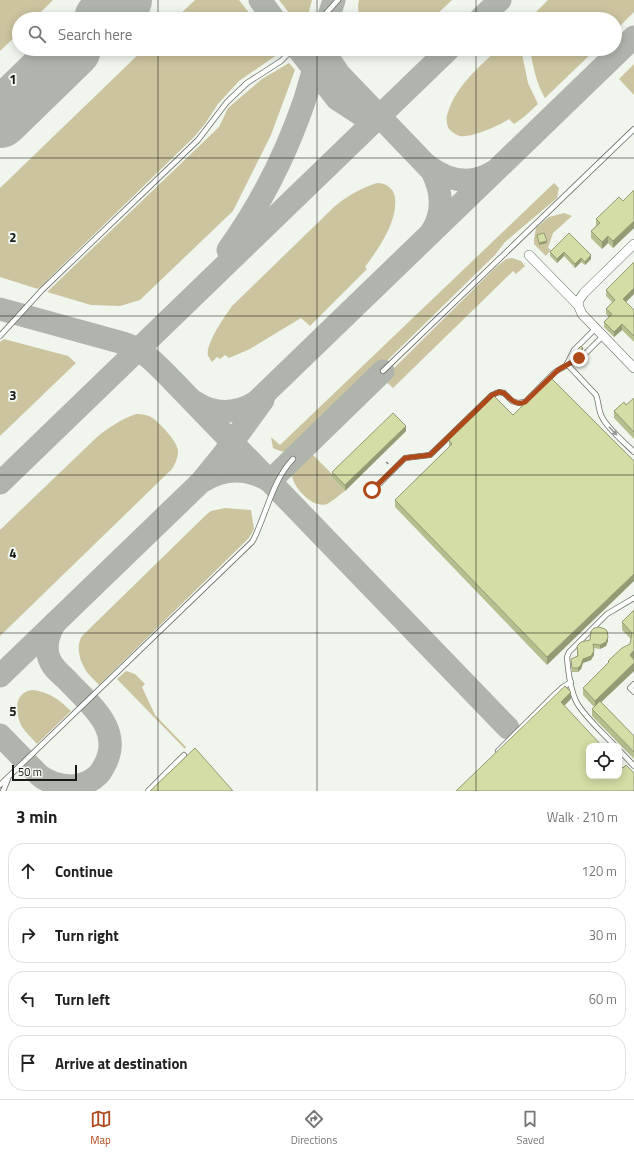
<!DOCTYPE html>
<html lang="en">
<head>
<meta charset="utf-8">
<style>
	body { margin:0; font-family:"Titillium Web",sans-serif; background:#f2f2f2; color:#222 }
	.controls { position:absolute; right:12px; bottom:12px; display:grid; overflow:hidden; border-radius:8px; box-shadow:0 2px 10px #0003 }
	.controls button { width:36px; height:36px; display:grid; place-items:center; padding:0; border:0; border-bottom:1px solid #e0e0e0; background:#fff; color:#222; font:20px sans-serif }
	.scale { position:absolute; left:12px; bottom:10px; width:65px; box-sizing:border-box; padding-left:4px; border:2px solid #181a17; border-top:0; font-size:11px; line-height:14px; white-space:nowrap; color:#181a17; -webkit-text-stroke:3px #f0f6ed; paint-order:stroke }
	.stop { position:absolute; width:12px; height:12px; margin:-9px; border:3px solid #ae491a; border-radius:50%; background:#fff }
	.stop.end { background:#ae491a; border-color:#fff; box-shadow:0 1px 4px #0008 }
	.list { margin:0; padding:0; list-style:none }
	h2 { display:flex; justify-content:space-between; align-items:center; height:52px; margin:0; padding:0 16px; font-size:17px }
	h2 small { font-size:13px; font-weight:400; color:#767676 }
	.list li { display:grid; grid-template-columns:26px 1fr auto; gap:12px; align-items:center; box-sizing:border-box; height:56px; margin:0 8px 8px; padding:0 8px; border:1px solid #e0e0e0; border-radius:16px }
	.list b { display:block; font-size:15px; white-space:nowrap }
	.list em { font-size:13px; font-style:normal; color:#767676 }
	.icon { flex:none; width:22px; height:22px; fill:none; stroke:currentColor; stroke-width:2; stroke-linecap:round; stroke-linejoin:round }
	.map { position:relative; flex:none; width:634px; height:791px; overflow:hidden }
	.search { position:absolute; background:#fff; box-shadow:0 2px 10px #0003; left:12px; right:12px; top:12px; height:44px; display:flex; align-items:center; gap:10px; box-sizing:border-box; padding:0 14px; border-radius:22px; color:#767676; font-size:15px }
	.sheet { height:308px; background:#fff }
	nav { display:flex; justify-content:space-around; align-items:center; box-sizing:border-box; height:56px; border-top:1px solid #e0e0e0; background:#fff; font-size:11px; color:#767676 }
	nav a { display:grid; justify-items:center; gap:2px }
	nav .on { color:#ae491a }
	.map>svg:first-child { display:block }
	.green { fill:#ccc49f }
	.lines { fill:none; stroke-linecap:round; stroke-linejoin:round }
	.taxiway { stroke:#afb4ac; stroke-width:23 }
	.runway { stroke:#afb4ac; stroke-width:58 }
	.service-casing { stroke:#696e66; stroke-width:6 }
	.minor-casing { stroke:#696e66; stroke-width:10 }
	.path { stroke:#828681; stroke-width:1.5; stroke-dasharray:3 2; stroke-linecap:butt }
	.service { stroke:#fff; stroke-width:4.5 }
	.minor { stroke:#fff; stroke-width:9 }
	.wall { fill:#b5be8e }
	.shaded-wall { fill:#949b74 }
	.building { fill:#d3dda5; stroke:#949b74 }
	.oneway { fill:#979897 }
	.route { stroke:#ae491a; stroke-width:5 }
	.grid { fill:none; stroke:#181a17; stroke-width:1; stroke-opacity:0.55 }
	.grid-label { font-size:13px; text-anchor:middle; font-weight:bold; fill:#181a17; stroke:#f0f6ed; stroke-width:4; stroke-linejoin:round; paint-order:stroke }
</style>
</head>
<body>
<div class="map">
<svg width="634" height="791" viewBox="0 0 634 791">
	<rect width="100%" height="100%" fill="#f0f6ed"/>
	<g class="green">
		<polygon points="0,0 53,0 34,19 19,19 19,33 0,51"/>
		<polygon points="195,0 239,0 254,19 175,19"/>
		<polygon points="279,0 312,0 307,19 294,19"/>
		<polygon points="359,0 452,0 432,19 359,19 358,5"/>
		<polygon points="548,0 634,0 634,12 615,31 615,19 529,19"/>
		<polygon points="144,49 278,49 281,52 239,81 218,104 205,124 194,137 38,289 0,277 0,188"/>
		<path d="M498 49H521L528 83 538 104 524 117 514 124 509 119C499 126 471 138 460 136 456 135 452 132 449 129 446 124 446 117 448 112 457 85 478 68 498 49Z"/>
		<path d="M530 49H596L545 98C536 83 533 66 530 49Z"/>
		<polygon points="289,63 295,70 271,135 233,211 140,300 120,306 91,305 47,292 219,127 228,108 262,79"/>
		<polygon points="634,64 634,95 619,79"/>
		<path d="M377 183C385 183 393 187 395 197 398 221 379 248 365 267L367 269 310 326 301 318 250 349 229 358 225 355 220 359 217 357 212 362C211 361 209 357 208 356 205 344 225 316 232 306L334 207C347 196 361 188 377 183Z"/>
		<path d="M554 183 559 188 557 198 505 242 495 255 306 440C294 451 289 456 273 448L271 437 280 445Z"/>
		<polygon points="564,213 572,216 553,233 548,248 551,250 546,256 534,244 534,239 536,228 549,217"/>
		<polygon points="512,258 521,261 525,266 516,274 513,271 393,388 383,379 495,268 506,259"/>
		<polygon points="4,339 68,356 76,363 0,436 0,342"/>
		<path d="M136 414C143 414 149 415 154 419 162 426 177 441 178 451 178 458 175 464 172 469L0 636V530L97 437C109 427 122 419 136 414Z"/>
		<path d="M308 450 334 476 332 478 345 491C339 495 333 501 327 504 312 510 288 483 292 469 294 461 303 455 308 450Z"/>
		<path d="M225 508 251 510 254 529 249 538 99 685C94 679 87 674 84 667 79 658 76 645 82 636L207 514 211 511Z"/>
		<polygon points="126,671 135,674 145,684 142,687 155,715 186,747 185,749 117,679"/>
		<path d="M33 690C51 693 58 699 71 711L37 744C32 738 26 733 22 727 15 713 13 692 33 690Z"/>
	</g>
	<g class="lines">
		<g class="taxiway">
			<polyline points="260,0 274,19"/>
			<polyline points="328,19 334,0"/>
			<polyline points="480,19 500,0"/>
			<polyline points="298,49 337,99 372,122"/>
			<path d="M326 49 331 62 339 74 432 171C442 191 444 212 432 231"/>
			<path d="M428 166C448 181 471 186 493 172"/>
			<path d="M228 250C261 204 287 152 305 99 310 82 315 66 319 49"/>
			<path d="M0 309 123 343C145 350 158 366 174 382L508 728"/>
			<path d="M195 402C214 415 237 414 256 402L634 37"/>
			<path d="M203 481C224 468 248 468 270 481L383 371"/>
			<polyline points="0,483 449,49"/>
			<polyline points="0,676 201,482 223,455 263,400"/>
			<path d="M0 735 39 775C47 782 58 785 70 786 82 786 97 780 103 768 126 730 89 704 66 679 59 673 52 667 49 658 45 647 48 633 55 623"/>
		</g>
		<g class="runway">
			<polyline points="103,19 123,0"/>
			<polyline points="0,119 72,49"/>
		</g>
		<g class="service-casing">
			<g id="service">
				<polyline points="321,19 338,0"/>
				<polyline points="0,336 42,290 198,140 227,102 247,83 281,61 293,49"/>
				<path d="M567 364 596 395C599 402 598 410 602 417 607 428 625 443 634 452"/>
				<polyline points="567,364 574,350 596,328"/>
				<polyline points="383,371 634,129"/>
				<polyline points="372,491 405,458 430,455 492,395 499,392 504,393 512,401 518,403 525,402 555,372 584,355 603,336"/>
				<polyline points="634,684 630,688 634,692"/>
				<path d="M615 746C604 734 585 717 577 703 571 692 568 670 567 657L569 652 607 614 634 598"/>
				<polyline points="619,750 634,766"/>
				<polyline points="498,751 553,696 563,687 571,682"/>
				<path d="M0 785 252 542C256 536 258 529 261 522 270 500 276 477 293 459"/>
				<polyline points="3,791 8,779"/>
				<polyline points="148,791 184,755"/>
			</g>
		</g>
		<g class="minor-casing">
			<g id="minor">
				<polyline points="529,255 578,305 582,314 634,368"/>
				<polyline points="578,305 579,300 584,293 634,244"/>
			</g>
		</g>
		<polyline class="path" points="386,462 390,465"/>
		<use href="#service" class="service"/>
		<use href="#minor" class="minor"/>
	</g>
	<g class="wall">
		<polygon points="634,187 634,228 613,248 608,243 602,249 591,238 591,231 596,226 596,219 623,201 634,190"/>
		<polygon points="569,233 591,259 585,265 581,262 575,268 564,256 557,263 550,256 550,252"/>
		<polygon points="634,262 634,294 626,302 634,310 634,342 622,330 614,337 604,327 604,322 609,317 606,314 606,309 612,302 606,296 606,290"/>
		<polygon points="551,378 547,665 395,507 395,500 449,447 449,440 513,415"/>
		<polygon points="634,399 634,439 614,418 614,411 626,405"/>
		<polygon points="406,431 345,491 332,478 332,472"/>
		<polygon points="634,610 633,659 634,671 601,702 634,736 634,759 592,716 592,709 594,707 583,695 583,688 608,663 608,661 630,644 631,639 622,630 622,622"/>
		<polygon points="590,640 608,641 606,646 600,649 594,648 594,655 591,660 583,663 581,669 578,672 572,672 571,659 577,656 577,646"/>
	</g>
	<g class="shaded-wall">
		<polygon points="634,221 634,228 613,248 613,241"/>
		<polygon points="608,236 608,243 602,249 602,242"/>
		<polygon points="547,241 547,243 539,245 539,243"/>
		<polygon points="564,252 564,256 557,263 557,259"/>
		<polygon points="591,255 591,259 585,265 585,262"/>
		<polygon points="581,258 581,262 575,268 575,264"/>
		<polygon points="634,288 634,294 623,305 623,299"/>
		<polygon points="622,324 622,330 614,337 614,332"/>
		<polygon points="583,348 583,350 578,354 578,352"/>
		<polygon points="406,426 406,431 345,491 345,485"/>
		<polygon points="634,574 634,581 547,665 547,657"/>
		<polygon points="608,637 608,641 606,646 600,649 600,645"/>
		<polygon points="634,650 634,658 630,663 630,655"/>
		<polygon points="594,651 594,655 591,660 583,663 581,669 578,672 578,668 583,659"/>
		<polygon points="634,663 634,671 595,708 595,701"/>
		<polygon points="571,692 571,699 561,709 561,702"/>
	</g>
	<g class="building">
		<polygon points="634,190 634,221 613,241 608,236 602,242 591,231 600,223 596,219 619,197 623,201"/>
		<polygon points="544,233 547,241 539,243 537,235"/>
		<polygon points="569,233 591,255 585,262 581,258 575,264 564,252 557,259 550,252"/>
		<polygon points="634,262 634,288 623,299 634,310 634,336 622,324 614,332 604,322 612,314 606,309 615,300 606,290"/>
		<polygon points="581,346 583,348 578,352 577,350"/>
		<polygon points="551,378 634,461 634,574 547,657 395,500 452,444 449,440 494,396 513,415"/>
		<polygon points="634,398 634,432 614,411 624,402 626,405"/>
		<polygon points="393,413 406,426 345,485 332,472"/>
		<polygon points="634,610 634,650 630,655 634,660 634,663 595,701 583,688 609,662 608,661 622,648 630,644 632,633 622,622"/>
		<polygon points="599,627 605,629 607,631 608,637 606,642 600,645 593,644 594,651 591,656 583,659 581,665 578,668 572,668 571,659 578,656 577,646 581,642 590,640 591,631 594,628"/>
		<polygon points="565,686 571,692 561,702 602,746 589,746 589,776 619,776 619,763 623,768 626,765 634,773 634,791 456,791"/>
		<polygon points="600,701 634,736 634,752 592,709"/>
		<polygon points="195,748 233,791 150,791"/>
	</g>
	<defs><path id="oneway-solid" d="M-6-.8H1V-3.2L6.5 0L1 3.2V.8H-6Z"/></defs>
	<use class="oneway" href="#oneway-solid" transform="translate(613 431) rotate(46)"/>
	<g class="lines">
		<path class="route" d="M372 490 405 458 430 455 492 395 499 392 504 393C510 399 516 406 525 402L558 370 579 358"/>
	</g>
	<path class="grid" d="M158 0V19M317 0V19M476 0V19M158 49V791M317 49V791M476 49V791M0 158H634M0 316H634M0 475H634M0 633H634"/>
	<g class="grid-label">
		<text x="13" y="84">1</text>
		<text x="13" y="242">2</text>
		<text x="13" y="400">3</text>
		<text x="13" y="558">4</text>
		<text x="13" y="716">5</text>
	</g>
</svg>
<div class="controls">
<button><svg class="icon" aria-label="locate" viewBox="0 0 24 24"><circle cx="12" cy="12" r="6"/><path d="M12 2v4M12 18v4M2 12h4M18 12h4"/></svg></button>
</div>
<div class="scale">50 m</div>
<div class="stop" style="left:372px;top:490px"></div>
<div class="stop end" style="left:579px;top:358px"></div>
<div class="search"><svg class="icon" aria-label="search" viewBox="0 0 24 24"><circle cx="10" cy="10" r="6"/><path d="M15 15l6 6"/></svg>Search here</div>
</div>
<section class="sheet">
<h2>3 min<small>Walk · 210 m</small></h2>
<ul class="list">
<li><svg class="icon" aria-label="ahead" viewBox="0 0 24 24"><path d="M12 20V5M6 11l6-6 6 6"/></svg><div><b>Continue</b></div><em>120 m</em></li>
<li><svg class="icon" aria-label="right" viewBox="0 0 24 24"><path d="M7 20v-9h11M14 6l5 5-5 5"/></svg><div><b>Turn right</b></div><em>30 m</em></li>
<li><svg class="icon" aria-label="left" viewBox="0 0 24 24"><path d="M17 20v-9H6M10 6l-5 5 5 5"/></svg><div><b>Turn left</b></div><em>60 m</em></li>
<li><svg class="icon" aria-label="arrive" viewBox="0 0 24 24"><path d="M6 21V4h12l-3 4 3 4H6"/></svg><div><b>Arrive at destination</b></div></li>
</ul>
</section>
<nav>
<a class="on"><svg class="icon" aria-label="map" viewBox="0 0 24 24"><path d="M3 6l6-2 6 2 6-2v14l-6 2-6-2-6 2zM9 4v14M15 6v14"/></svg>Map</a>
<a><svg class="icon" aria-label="directions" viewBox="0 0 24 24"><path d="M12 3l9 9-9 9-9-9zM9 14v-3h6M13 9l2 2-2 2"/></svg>Directions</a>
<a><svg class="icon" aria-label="saved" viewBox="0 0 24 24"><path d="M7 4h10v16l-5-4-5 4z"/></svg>Saved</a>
</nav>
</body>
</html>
